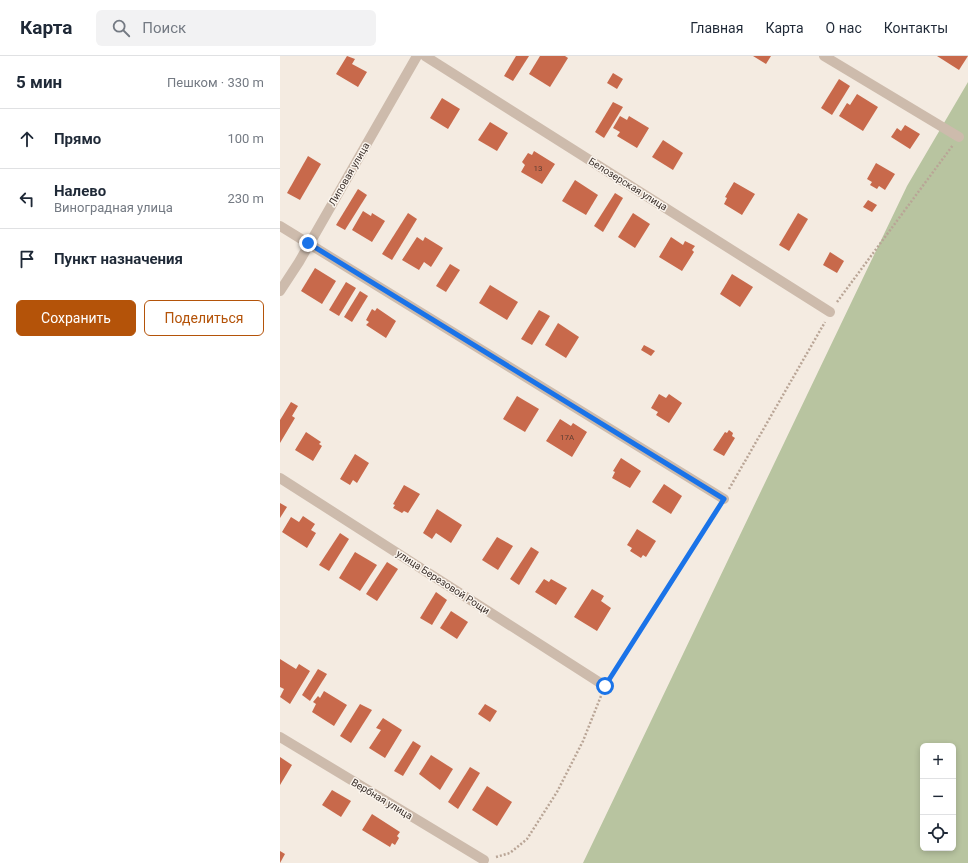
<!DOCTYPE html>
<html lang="ru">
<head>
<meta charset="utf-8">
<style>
	body { margin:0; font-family:Roboto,sans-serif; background:#f2f2f3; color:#1f2937 }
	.controls { position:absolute; right:12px; bottom:12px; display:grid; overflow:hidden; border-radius:6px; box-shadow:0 2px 6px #0003 }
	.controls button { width:36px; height:36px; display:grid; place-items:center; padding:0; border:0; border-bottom:1px solid #e0e1e3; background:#fff; color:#1f2937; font:20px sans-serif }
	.stop { position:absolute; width:12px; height:12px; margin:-9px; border:3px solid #1a73e8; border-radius:50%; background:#fff }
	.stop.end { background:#1a73e8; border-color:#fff; box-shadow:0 1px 4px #0008 }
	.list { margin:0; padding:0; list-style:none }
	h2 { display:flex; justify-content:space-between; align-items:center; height:52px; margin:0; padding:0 16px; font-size:17px }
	h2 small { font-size:13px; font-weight:400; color:#747a83 }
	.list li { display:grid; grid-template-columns:26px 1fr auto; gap:12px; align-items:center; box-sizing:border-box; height:60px; padding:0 16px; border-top:1px solid #e0e1e3 }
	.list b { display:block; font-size:15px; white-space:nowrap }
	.list p { margin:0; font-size:13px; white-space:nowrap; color:#747a83 }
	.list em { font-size:13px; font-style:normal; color:#747a83 }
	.actions { display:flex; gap:8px; padding:12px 16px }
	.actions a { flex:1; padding:9px 0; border:1px solid #b45309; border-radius:6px; text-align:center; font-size:14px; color:#b45309 }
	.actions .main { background:#b45309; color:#fff }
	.icon { flex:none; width:22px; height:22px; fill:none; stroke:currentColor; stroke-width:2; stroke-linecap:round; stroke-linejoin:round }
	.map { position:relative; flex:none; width:688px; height:807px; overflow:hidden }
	header { display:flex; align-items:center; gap:24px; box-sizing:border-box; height:56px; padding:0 20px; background:#fff; border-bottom:1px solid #e0e1e3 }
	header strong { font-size:19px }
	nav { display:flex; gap:22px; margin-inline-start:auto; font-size:14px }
	.search { width:280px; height:36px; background:#f2f2f3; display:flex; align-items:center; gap:10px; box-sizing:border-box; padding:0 14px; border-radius:6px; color:#747a83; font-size:15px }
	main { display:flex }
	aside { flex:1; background:#fff }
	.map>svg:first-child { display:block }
	.green { fill:#b8c4a0; fill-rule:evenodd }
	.building { fill:#c8694b }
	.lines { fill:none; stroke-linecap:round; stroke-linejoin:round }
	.path { stroke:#b9a596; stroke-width:2.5; stroke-dasharray:2 2; stroke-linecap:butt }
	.minor { stroke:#cdbbac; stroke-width:10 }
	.route { stroke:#1a73e8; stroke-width:5 }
	.labels { text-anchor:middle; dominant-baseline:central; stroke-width:3; stroke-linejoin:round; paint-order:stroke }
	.number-label { font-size:8px; fill:#5e3e33 }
	.street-label { font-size:10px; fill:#3b302b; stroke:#fbf5ee }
</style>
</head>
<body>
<header>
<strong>Карта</strong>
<div class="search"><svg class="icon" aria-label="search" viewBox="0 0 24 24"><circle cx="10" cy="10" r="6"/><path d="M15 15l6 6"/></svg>Поиск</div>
<nav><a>Главная</a><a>Карта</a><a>О нас</a><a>Контакты</a></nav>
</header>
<main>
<aside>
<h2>5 мин<small>Пешком · 330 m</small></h2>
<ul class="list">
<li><svg class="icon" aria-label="ahead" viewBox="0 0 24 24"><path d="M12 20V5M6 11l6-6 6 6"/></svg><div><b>Прямо</b></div><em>100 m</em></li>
<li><svg class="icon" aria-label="left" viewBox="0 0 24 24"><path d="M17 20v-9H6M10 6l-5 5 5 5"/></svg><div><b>Налево</b><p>Виноградная улица</p></div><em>230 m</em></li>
<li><svg class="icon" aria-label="arrive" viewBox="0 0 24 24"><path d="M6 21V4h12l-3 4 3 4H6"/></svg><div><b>Пункт назначения</b></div></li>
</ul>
<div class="actions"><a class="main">Сохранить</a><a>Поделиться</a></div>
</aside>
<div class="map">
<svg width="688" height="807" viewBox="0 0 688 807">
	<rect width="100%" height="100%" fill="#f4ebe1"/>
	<path class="green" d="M688 26V807H303L627 130ZM643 690H673V792H643Z"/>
	<g class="building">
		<polygon points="67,0 75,3 72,8 87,16 78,31 56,18"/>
		<polygon points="236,0 249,0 233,25 224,20"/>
		<polygon points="260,0 285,0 288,2 270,31 249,18"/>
		<polygon points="473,0 491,0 486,8"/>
		<polygon points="657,0 688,0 679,14"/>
		<polygon points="333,17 343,23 337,33 327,27"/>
		<polygon points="559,23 570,30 552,59 541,52"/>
		<polygon points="577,38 598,51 583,75 559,60 567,47 570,49"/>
		<polygon points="162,42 180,53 168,73 150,62"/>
		<polygon points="333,46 343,51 324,82 315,76"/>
		<polygon points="340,60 347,64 349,60 369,72 357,92 337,80 340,76 333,72"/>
		<polygon points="210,66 228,77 217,95 198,84"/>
		<polygon points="625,69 640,78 630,93 611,81 617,72 621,75"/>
		<polygon points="383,84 403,97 393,114 372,101"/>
		<polygon points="254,95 275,108 262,128 241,116 245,109 242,106 248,97 252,99"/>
		<polygon points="28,100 41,108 20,144 7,137"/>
		<polygon points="596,107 615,118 605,134 599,130 597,133 590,129 592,126 587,123"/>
		<polygon points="295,124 318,139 306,159 282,145"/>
		<polygon points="454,126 475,138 462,159 444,148 447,142 445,141"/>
		<polygon points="78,133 87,139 65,174 56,169"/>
		<polygon points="335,137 343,142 323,176 314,170"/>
		<polygon points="588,144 597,149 592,156 583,151"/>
		<polygon points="83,155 91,160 92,157 105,165 92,186 72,174"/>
		<polygon points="128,157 137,163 112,204 102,198"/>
		<polygon points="353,157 370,168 355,192 338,181"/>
		<polygon points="518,157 528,163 509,195 499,189"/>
		<polygon points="137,181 143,185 145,181 163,192 151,211 144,206 139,214 122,204"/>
		<polygon points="391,181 403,189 405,185 415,190 412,194 414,196 402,215 379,201"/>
		<polygon points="550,196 564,205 557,217 543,209"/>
		<polygon points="170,208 180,214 166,236 156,230"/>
		<polygon points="35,212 56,225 42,248 21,235"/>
		<polygon points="452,218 473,231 460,251 440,238"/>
		<polygon points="66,226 76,232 59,260 49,254"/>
		<polygon points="210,229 238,246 227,264 199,247"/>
		<polygon points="80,235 88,240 72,266 64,261"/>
		<polygon points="97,252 116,265 106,282 86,269 89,266 86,264 92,253 95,255"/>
		<polygon points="259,254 270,260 252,289 241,283"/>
		<polygon points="278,267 299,281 286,302 265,289"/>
		<polygon points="364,289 375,295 371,300 361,294"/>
		<polygon points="379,338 386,342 389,338 402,347 389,367 376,359 378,356 371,352"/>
		<polygon points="237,340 259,353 245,376 223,363"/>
		<polygon points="11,346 18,350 12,360 15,362 0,387 0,364"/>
		<polygon points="280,363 291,370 293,367 307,376 292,401 266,385"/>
		<polygon points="449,374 453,377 452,380 455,382 444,400 433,394 445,376 447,377"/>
		<polygon points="26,376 41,386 39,388 42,390 33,405 15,394"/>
		<polygon points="75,398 89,407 77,427 73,424 70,429 60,423"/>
		<polygon points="341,402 361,415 350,432 332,422 335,416 333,415"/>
		<polygon points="384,428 402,440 391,458 372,446"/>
		<polygon points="124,429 140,438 128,457 124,455 122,457 113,452 115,449 113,448"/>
		<polygon points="0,447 7,451 0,462"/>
		<polygon points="157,453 182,469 171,487 156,477 152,483 143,477"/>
		<polygon points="23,460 35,468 31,474 36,477 27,492 2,476 11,461 19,466"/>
		<polygon points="357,473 376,485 366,501 363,499 361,502 350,495 352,492 347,489"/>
		<polygon points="60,477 69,483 49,515 39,509"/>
		<polygon points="217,481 233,490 218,514 202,504"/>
		<polygon points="251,491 259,496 239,529 230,523"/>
		<polygon points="75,496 97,509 80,535 59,522"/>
		<polygon points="107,506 118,513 97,545 86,538"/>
		<polygon points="264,523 269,526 271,523 287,532 276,549 255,536"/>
		<polygon points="312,533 324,540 321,545 331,552 317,575 294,561"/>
		<polygon points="156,536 167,544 152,569 140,562"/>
		<polygon points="171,555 188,566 177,583 160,572"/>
		<polygon points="0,603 16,613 19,608 30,615 10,648 0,641 4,633 0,631"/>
		<polygon points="38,613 47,618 30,645 22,639"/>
		<polygon points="44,635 67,649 54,670 32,656 36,648 33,646 38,640 40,642"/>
		<polygon points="80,648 92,654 71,687 60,680"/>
		<polygon points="205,648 217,655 210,666 198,658"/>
		<polygon points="103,662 122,674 105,702 89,692 101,674 96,672"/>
		<polygon points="133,685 141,690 123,720 114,715"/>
		<polygon points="151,699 173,713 160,734 139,718"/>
		<polygon points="0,701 12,709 0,729"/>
		<polygon points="190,711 200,717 178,753 168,746"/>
		<polygon points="207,730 232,746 217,770 192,754"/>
		<polygon points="52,734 71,745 61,761 42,749"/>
		<polygon points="92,758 120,776 117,780 119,782 115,789 112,787 110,791 82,774"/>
		<polygon points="0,795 5,798 0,807"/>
	</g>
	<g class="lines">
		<g class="path">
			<polyline points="557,246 673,89"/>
			<polyline points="449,433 545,266"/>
			<polyline points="331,621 437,453"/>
			<polyline points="216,801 230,797 247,783 277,736 303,685 321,640"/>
		</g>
		<g class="minor">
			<polyline points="145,0 550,256"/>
			<polyline points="544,0 679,81"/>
			<polyline points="0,170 444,443"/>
			<polyline points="0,235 19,206 137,0"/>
			<polyline points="0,422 325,630"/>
			<polyline points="0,681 204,804"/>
		</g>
	</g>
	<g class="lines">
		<polyline class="route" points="28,187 444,443 325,630"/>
	</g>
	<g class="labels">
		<g class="number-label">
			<text x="258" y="112">13</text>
			<text x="287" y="381">17А</text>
		</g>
		<g class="street-label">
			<text transform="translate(69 118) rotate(-60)">Липовая улица</text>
			<text transform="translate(348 128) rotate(32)">Белозерская улица</text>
			<text transform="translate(163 526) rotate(33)">улица Березовой Рощи</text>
			<text transform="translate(102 743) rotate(31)">Вербная улица</text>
		</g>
	</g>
</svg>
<div class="controls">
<button>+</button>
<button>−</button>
<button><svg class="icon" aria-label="locate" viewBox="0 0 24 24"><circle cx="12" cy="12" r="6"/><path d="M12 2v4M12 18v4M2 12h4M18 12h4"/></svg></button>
</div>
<div class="stop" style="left:325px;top:630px"></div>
<div class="stop end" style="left:28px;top:187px"></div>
</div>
</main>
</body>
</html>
